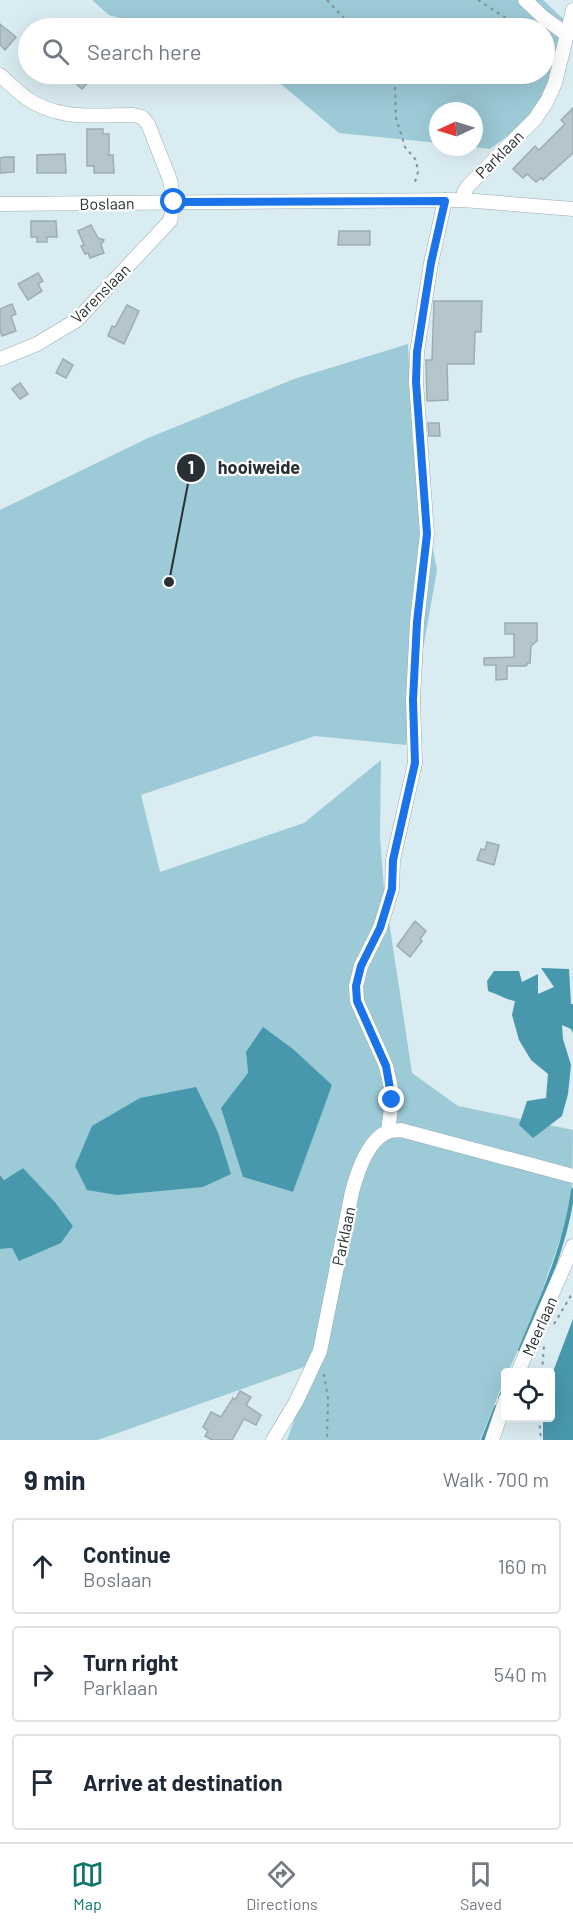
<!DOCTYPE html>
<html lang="en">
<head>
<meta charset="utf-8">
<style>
	body { margin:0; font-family:Barlow,sans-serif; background:#f6f6f7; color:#1f2937 }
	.controls { position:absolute; right:18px; bottom:18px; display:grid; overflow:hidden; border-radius:6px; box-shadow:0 6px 24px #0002 }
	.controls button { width:54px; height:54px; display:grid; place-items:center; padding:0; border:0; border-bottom:2px solid #e0e1e3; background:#fff; color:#1f2937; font:30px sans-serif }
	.compass { position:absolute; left:429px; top:102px; width:54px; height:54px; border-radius:50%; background:#fff; box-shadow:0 6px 24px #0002; rotate:266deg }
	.stop { position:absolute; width:18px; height:18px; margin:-14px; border:4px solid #1a73e8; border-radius:50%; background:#fff }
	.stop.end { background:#1a73e8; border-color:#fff; box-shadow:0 2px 6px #0008 }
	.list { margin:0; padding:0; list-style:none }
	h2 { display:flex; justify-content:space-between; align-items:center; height:78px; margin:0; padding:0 24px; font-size:26px }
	h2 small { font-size:20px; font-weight:400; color:#747a83 }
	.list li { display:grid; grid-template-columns:39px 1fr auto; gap:18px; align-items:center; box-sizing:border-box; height:96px; margin:0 12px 12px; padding:0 12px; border:2px solid #e0e1e3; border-radius:6px }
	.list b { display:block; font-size:22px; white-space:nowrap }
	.list p { margin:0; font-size:20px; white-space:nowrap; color:#747a83 }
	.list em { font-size:20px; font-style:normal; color:#747a83 }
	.icon { flex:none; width:33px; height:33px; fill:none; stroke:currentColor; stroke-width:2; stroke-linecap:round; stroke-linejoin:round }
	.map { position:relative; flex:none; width:573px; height:1440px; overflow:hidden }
	.search { position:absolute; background:#fff; box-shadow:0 6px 24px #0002; left:18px; right:18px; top:18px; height:66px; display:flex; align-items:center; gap:15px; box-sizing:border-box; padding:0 21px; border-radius:33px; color:#747a83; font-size:22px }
	.sheet { height:402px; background:#fff }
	nav { display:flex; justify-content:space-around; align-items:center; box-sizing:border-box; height:84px; border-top:2px solid #e0e1e3; background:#fff; font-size:16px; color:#747a83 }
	nav a { display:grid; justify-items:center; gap:3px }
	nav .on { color:#0f766e }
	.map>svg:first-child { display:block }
	.green { fill:#9ccad7; fill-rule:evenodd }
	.water { fill:#4898ad }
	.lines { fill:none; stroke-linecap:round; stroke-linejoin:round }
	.stream { stroke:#4898ad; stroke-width:4 }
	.building { fill:#b4c6cc; stroke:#9badb2; stroke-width:1.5 }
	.minor-casing { stroke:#9aacb1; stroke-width:15 }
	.path { stroke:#829094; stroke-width:2; stroke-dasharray:3 4.5; stroke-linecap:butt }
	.minor { stroke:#fff; stroke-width:14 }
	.route { stroke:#1a73e8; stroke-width:8 }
	.labels { text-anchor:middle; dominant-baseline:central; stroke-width:4.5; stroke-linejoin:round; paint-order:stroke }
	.street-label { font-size:16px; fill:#293033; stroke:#fff }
	.leader { fill:none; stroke:#293033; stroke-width:2 }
	.callout-dot { fill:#293033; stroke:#fff; stroke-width:2 }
	.mark-label { font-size:18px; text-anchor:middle; font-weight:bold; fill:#fff }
	.callout-label { font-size:18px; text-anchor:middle; font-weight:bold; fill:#293033; stroke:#fff; stroke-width:4.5; stroke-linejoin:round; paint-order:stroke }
</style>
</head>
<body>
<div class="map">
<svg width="573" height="1440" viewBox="0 0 573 1440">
	<rect width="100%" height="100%" fill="#d9ecf2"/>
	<g class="green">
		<polygon points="92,0 543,0 573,28 573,39 531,118 490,149 474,147 474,111 438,111 438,143 339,133 275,79 263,74 544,74 544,28 151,28 109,15"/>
		<path d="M408 344 413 448 437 570 406 745 315 736 141 795 160 872 304 823 381 760 380 838 384 888 412 1073 458 1106 573 1130 572 1205 534 1314 508 1372H506L505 1378 480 1440H287L315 1363 98 1440H0V1249L12 1248 19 1260 73 1226 55 1202 23 1168 4 1180 0 1175V510L148 438 294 379ZM246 1052 310 1141 293 1192 243 1177 235 1149 248 1073ZM195 1087 218 1132 231 1174Z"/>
	</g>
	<g class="water">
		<path d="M541 968 569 969 571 1004H573V1033L571 1029 562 1025 563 1039 571 1065 568 1094 562 1116 533 1138 519 1125 527 1101 546 1098 548 1074 531 1060 519 1040 512 1015 515 1001C506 1000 498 994 488 991L487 981 494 971H519L522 982 538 974V994L554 987Z"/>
		<polygon points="263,1027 293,1049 332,1085 293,1192 243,1177 221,1108 248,1073 246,1052"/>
		<polygon points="196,1087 218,1132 231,1174 203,1187 117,1195 87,1190 75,1166 92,1126 140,1098"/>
		<polygon points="23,1168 55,1202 73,1226 61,1243 19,1261 12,1248 0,1249 0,1175 4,1180"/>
		<polygon points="573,1319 573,1440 543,1440 543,1418 550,1418 551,1377"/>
	</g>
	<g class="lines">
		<g class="stream">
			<path d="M520 1350C542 1298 566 1245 573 1190"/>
			<polyline points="500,1398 506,1385"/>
			<polyline points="483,1440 496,1407"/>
		</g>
	</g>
	<g class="building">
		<polygon points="0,24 16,37 5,50 0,45"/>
		<polygon points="65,74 96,74 82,89"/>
		<polygon points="573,108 573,153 543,180 541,178 536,182 527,174 523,178 513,169 535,146 539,150 565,124 561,120"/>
		<polygon points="87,129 103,129 103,134 109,134 109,155 113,155 114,173 94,173 94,166 87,166"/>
		<polygon points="65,154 66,173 37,173 37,155"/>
		<polygon points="4,157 14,157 14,172 0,173 0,158"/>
		<polygon points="31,221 56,221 57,237 47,237 47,242 37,242 37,237 31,237"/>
		<polygon points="91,225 98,238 104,240 101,245 104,253 90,258 88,253 85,254 81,246 84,245 78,231"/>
		<polygon points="339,231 370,231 370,245 338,245"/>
		<polygon points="38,273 43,281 38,284 42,291 28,300 18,284"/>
		<polygon points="434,301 482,301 481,332 475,332 474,364 447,364 448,400 427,401 426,360 432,360"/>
		<polygon points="12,304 16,314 11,316 16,331 2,336 0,330 0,309"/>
		<polygon points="127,305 139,311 124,344 108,336 112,326 115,327"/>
		<polygon points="63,359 73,365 66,378 56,373"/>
		<polygon points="20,383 28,394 20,399 12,389"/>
		<polygon points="428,423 439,423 440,436 429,436"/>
		<polygon points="505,623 537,623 537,641 531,646 530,663 527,663 527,665 525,666 507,666 507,679 496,680 496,665 484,665 484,658 514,657 514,634 505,634"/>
		<polygon points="487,842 499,845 494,865 477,860 481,849 485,850"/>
		<polygon points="415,921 426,931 420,939 422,941 410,957 397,946"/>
		<polygon points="240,1391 251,1397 246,1405 261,1415 256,1425 244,1419 232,1440 212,1440 205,1436 208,1431 203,1427 211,1412 221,1417 233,1398 235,1400"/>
	</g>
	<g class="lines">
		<g class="minor-casing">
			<g id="minor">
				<polyline points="525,0 544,18 566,34"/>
				<path d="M0 75C8 82 16 90 25 97 58 121 94 115 133 115L142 117 148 124 170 180 174 202 170 221 77 320 37 344 0 359"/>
				<polyline points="463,200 464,192 468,186 535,119 547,101 555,83 573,10"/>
				<polyline points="0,204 463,200 573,209"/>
				<polyline points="388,1132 392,1100 391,1088 386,1066 357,1001 356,986 361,966 380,928 392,889 393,860 415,763 413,700 417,622 427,534 416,382 417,352 431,263 445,200"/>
				<polyline points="518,1372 573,1246"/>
				<path d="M273 1440 296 1402 320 1351 352 1192C357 1173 367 1141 387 1132 391 1130 397 1131 401 1130L573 1176"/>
				<polyline points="492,1440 506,1399"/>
			</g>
		</g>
		<g class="path">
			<polyline points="327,0 353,28"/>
			<polyline points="478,0 521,28"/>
			<polyline points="544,46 552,45"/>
			<polyline points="388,74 395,86 396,118 405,147 416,160 418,172 414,185"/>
			<polyline points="554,1324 573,1292"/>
			<polyline points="542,1372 544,1346"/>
			<polyline points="324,1374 328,1398 327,1440"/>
			<polyline points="539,1418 541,1440"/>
		</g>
		<use href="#minor" class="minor"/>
	</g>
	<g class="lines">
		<polyline class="route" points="174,202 445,201 431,263 417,352 416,382 427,534 417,622 413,700 415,763 393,860 392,889 380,928 361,966 356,986 357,1001 386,1066 392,1100"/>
	</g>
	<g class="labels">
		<g class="street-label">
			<text transform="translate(499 154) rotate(-45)">Parklaan</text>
			<text transform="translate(107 203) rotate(-1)">Boslaan</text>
			<text transform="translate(100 293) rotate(-45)">Varenslaan</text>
			<text transform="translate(343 1236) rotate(-78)">Parklaan</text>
			<text transform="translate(539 1326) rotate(-66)">Meerlaan</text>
		</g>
	</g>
	<path class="leader" d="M169 582L191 468"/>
	<g class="callout-dot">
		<circle cx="169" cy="582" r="6"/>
		<circle cx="191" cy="468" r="15"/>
	</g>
	<g class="mark-label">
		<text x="191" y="474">1</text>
	</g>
	<g class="callout-label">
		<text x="259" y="474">hooiweide</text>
	</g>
</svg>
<div class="controls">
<button><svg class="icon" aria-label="locate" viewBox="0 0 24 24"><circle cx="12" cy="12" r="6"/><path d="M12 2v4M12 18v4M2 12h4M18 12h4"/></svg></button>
</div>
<svg class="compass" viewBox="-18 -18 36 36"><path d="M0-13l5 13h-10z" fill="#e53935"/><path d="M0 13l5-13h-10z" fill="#747a83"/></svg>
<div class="stop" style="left:174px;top:202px"></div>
<div class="stop end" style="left:392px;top:1100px"></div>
<div class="search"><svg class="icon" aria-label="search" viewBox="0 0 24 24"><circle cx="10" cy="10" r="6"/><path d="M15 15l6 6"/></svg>Search here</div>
</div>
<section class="sheet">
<h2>9 min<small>Walk · 700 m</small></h2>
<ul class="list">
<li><svg class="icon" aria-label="ahead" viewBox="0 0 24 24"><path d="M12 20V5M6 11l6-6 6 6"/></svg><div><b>Continue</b><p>Boslaan</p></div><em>160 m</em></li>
<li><svg class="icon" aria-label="right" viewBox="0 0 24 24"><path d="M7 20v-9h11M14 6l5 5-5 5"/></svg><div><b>Turn right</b><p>Parklaan</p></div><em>540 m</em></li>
<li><svg class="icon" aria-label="arrive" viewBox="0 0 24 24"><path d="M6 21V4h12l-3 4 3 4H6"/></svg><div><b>Arrive at destination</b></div></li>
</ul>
</section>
<nav>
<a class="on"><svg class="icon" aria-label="map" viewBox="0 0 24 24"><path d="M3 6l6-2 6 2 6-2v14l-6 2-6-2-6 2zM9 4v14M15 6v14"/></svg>Map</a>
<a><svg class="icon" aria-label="directions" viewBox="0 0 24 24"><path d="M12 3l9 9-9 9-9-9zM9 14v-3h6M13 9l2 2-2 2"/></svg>Directions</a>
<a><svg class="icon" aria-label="saved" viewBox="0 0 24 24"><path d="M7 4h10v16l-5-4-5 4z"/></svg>Saved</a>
</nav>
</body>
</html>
